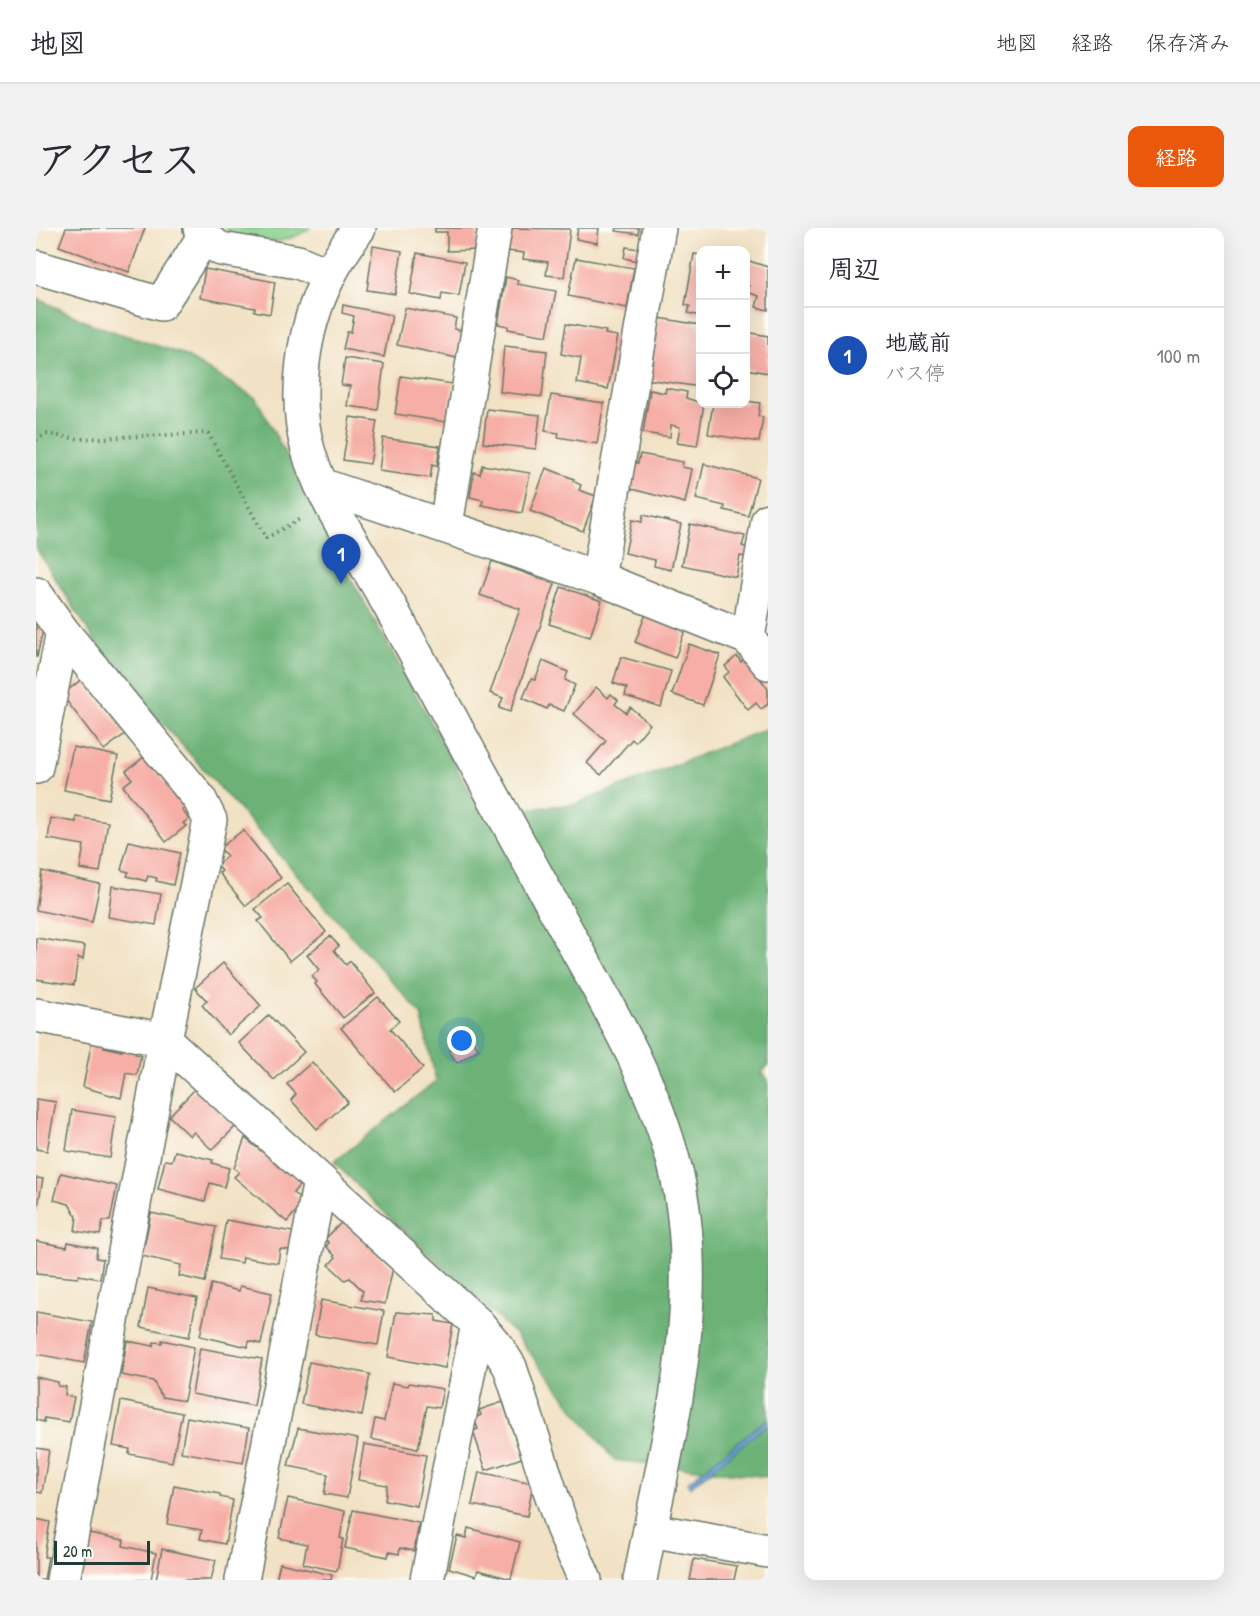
<!DOCTYPE html>
<html lang="ja">
<head>
<meta charset="utf-8">
<style>
	body { margin:0; font-family:"Patrick Hand","Klee One",sans-serif; background:#f2f2f3; color:#2b2b33 }
	.controls { position:absolute; right:18px; top:18px; display:grid; overflow:hidden; border-radius:12px; box-shadow:0 6px 24px #0002 }
	.controls button { width:54px; height:54px; display:grid; place-items:center; padding:0; border:0; border-bottom:2px solid #e1e1e2; background:#fff; color:#2b2b33; font:30px sans-serif }
	.scale { position:absolute; left:18px; bottom:15px; width:96px; box-sizing:border-box; padding-left:6px; border:3px solid #1f3d34; border-top:0; font-size:16px; line-height:21px; white-space:nowrap; color:#1f3d34; -webkit-text-stroke:4px #fdfcf7; paint-order:stroke }
	.you { position:absolute; left:426px; top:813px; width:21px; height:21px; margin:-15px; border:4px solid #fff; border-radius:50%; background:#1a73e8; box-shadow:0 0 0 9px #1a73e833 }
	.badge { display:grid; place-items:center; width:39px; height:39px; border-radius:50%; background:#ea580c; color:#fff; font-size:20px; font-weight:700 }
	.pin { position:absolute; translate:-50% -50px; filter:drop-shadow(0 2px 3px #0008) }
	.pin::after { content:''; position:absolute; top:32px; width:21px; height:18px; background:inherit; clip-path:polygon(0 0,100% 0,50% 100%) }
	.list { margin:0; padding:0; list-style:none }
	h2 { display:flex; justify-content:space-between; align-items:center; height:78px; margin:0; padding:0 24px; font-size:26px }
	h2 small { font-size:20px; font-weight:400; color:#7c7c81 }
	.list li { display:grid; grid-template-columns:39px 1fr auto; gap:18px; align-items:center; box-sizing:border-box; height:96px; padding:0 24px; border-top:2px solid #e1e1e2 }
	.list b { display:block; font-size:22px; white-space:nowrap }
	.list p { margin:0; font-size:20px; white-space:nowrap; color:#7c7c81 }
	.list em { font-size:20px; font-style:normal; color:#7c7c81 }
	.icon { flex:none; width:33px; height:33px; fill:none; stroke:currentColor; stroke-width:2; stroke-linecap:round; stroke-linejoin:round }
	.map { position:relative; flex:none; width:732px; height:1352px; overflow:hidden; border-radius:12px }
	header { display:flex; align-items:center; gap:36px; box-sizing:border-box; height:84px; padding:0 30px; background:#fff; border-bottom:2px solid #e1e1e2 }
	header strong { font-size:28px }
	nav { display:flex; gap:33px; margin-inline-start:auto; font-size:21px }
	.intro { display:flex; align-items:center; justify-content:space-between; box-sizing:border-box; height:144px; padding:0 36px }
	h1 { margin:0; font-size:42px }
	.button { padding:15px 27px; border-radius:12px; background:#ea580c; color:#fff; font-size:21px; font-weight:700 }
	main { display:flex; gap:36px; padding:0 36px }
	aside { flex:1; background:#fff; border-radius:12px; box-shadow:0 6px 24px #0002 }
	.map>svg:first-child { display:block }
	.green { fill:#86cf8b; stroke:#528660; stroke-width:1.5 }
	.forest { fill:#6cb277; stroke:#467856; stroke-width:1.5 }
	.water { fill:#6ba0d7; stroke:#456e86; stroke-width:1.5 }
	.building { fill:#f6aea6 }
	.lines { fill:none; stroke-linecap:round; stroke-linejoin:round }
	.minor-casing { stroke:#697767; stroke-width:36 }
	.path { stroke:#697767; stroke-width:4; stroke-dasharray:1.5 4.5; stroke-linecap:butt }
	.minor { stroke:#fff; stroke-width:33 }
</style>
</head>
<body>
<header>
<strong>地図</strong>
<nav><a>地図</a><a>経路</a><a>保存済み</a></nav>
</header>
<div class="intro"><h1>アクセス</h1><a class="button">経路</a></div>
<main>
<div class="map">
<svg width="732" height="1352" viewBox="0 0 732 1352">
	<rect width="100%" height="100%" fill="#fdfcf7"/>
	<filter id="ink" filterUnits="userSpaceOnUse"><feTurbulence type="fractalNoise" baseFrequency=".0167" numOctaves="2"/><feDisplacementMap in="SourceGraphic" scale="12" xChannelSelector="R" yChannelSelector="G"/><feConvolveMatrix kernelMatrix="1 2 1 2 8 2 1 2 1" color-interpolation-filters="sRGB"/></filter>
	<filter id="wash" filterUnits="userSpaceOnUse"><feTurbulence type="fractalNoise" baseFrequency=".008" numOctaves="4" result="noise"/><feDisplacementMap in="SourceGraphic" scale="24" xChannelSelector="R" yChannelSelector="G"/><feGaussianBlur stdDeviation="1.35" result="paint"/><feColorMatrix in="noise" values="0 0 0 0 0 0 0 0 0 0 0 0 0 0 0 0 0 1.4 0 .05"/><feComposite in="paint" operator="in"/></filter>
	<g filter="url(#wash)">
		<rect width="100%" height="100%" fill="#f2e2c5"/>
		<path class="green" d="M189 0H274C253 16 208 23 189 0Z"/>
		<polygon class="forest" points="0,70 55,96 146,126 220,170 311,343 446,585 541,576 732,500 732,838 725,845 732,851 732,1249 578,1232 480,1107 352,988 298,934 400,853 385,786 73,435 0,320"/>
		<polygon class="water" points="732,1190 732,1196 654,1259 651,1255"/>
		<g id="blocks">
			<g class="building">
				<polygon points="30,0 109,0 93,44 23,18"/>
				<polygon points="399,0 441,0 441,22 411,23 411,4 399,4"/>
				<polygon points="474,0 534,1 528,49 510,47 512,34 487,31 488,25 471,23"/>
				<polygon points="542,0 563,0 561,15 540,11"/>
				<polygon points="581,0 603,0 602,6 580,3"/>
				<polygon points="337,18 366,23 359,66 331,62"/>
				<polygon points="590,19 604,21 601,33 588,30"/>
				<polygon points="381,25 429,34 423,68 406,65 405,72 374,66"/>
				<polygon points="658,26 664,27 664,88 652,85 654,78 649,77"/>
				<polygon points="540,30 598,40 591,80 532,68"/>
				<polygon points="710,32 732,39 732,82 720,79 723,68 711,64 713,58 710,57"/>
				<polygon points="169,41 239,54 234,86 218,83 219,80 164,70"/>
				<polygon points="470,49 482,52 481,56 520,63 511,108 472,101 472,98 462,96"/>
				<polygon points="307,77 356,87 348,129 307,121 311,104 315,104 318,88 306,85"/>
				<polygon points="369,80 420,90 418,101 427,103 421,130 361,117"/>
				<polygon points="623,90 664,97 664,159 610,151 612,137 617,138"/>
				<polygon points="530,96 570,103 569,106 582,108 572,161 541,155 545,130 525,126"/>
				<polygon points="710,104 732,108 732,145 710,141"/>
				<polygon points="468,118 511,123 506,169 464,164"/>
				<polygon points="309,130 348,136 342,182 311,178 314,158 305,157"/>
				<polygon points="365,148 417,156 410,194 359,186"/>
				<polygon points="630,160 651,164 650,170 668,176 661,218 641,215 644,199 635,197 634,209 607,205 614,162 629,165"/>
				<polygon points="515,167 568,175 561,216 522,209 523,205 509,203"/>
				<polygon points="710,173 724,175 722,188 727,189 723,214 672,206 677,176 710,176"/>
				<polygon points="451,181 504,187 500,221 447,215"/>
				<polygon points="314,189 341,193 334,236 307,232"/>
				<polygon points="347,210 404,218 401,238 396,237 394,250 343,243"/>
				<polygon points="604,226 647,234 646,239 656,241 649,275 592,260 597,234 602,235"/>
				<polygon points="668,236 722,250 712,288 688,282 689,278 660,271"/>
				<polygon points="446,237 494,245 486,285 446,277 447,272 434,269 438,244 444,246"/>
				<polygon points="510,240 538,251 537,253 545,257 543,262 560,268 547,303 494,283"/>
				<polygon points="607,287 645,296 635,342 618,338 619,332 589,325 596,292 606,294"/>
				<polygon points="654,296 709,308 706,318 713,320 711,329 704,328 700,349 646,337"/>
				<polygon points="456,333 519,356 474,484 463,480 467,470 454,465 484,381 444,367"/>
				<polygon points="525,359 566,373 554,409 513,396"/>
				<polygon points="611,383 651,397 639,430 599,414"/>
				<polygon points="0,392 7,401 1,429 0,429"/>
				<polygon points="653,416 684,427 667,477 636,466"/>
				<polygon points="701,428 705,434 709,430 732,461 732,476 725,481 720,475 712,482 687,449 693,444 689,438"/>
				<polygon points="585,429 635,443 625,479 589,468 591,460 577,455"/>
				<polygon points="507,433 532,444 529,452 539,457 528,483 513,477 511,481 487,470 495,451 499,452"/>
				<polygon points="46,451 89,506 68,522 26,467"/>
				<polygon points="560,459 572,470 575,466 582,472 579,476 590,485 594,479 614,496 599,514 596,511 565,547 551,535 570,513 538,486"/>
				<polygon points="37,519 82,528 73,571 28,562"/>
				<polygon points="108,529 149,580 146,582 153,591 147,595 150,598 130,614 87,558 96,551 90,543"/>
				<polygon points="40,589 72,594 64,644 44,641 48,617 12,611 15,590 40,594"/>
				<polygon points="207,602 245,650 210,678 183,645 186,643 181,637 191,628 184,620"/>
				<polygon points="93,613 144,625 137,657 120,653 121,650 112,648 110,653 91,648 93,644 85,642"/>
				<polygon points="6,643 64,656 56,694 0,682"/>
				<polygon points="251,656 290,704 254,733 222,693 227,690 219,681"/>
				<polygon points="76,658 125,666 120,697 72,689"/>
				<polygon points="294,708 303,718 298,722 310,737 314,733 339,765 307,790 279,756 281,754 276,748 283,742 271,727"/>
				<polygon points="0,710 49,718 47,731 42,730 38,757 0,751"/>
				<polygon points="187,735 225,778 192,807 166,777 171,773 159,760"/>
				<polygon points="342,769 363,793 354,801 387,840 359,864 305,800"/>
				<polygon points="233,787 268,824 238,852 203,815"/>
				<polygon points="430,802 443,821 421,835 413,823 421,817 417,810"/>
				<polygon points="56,812 69,814 68,819 86,823 87,818 100,821 99,826 105,827 101,847 90,845 85,870 47,859"/>
				<polygon points="276,834 312,874 281,901 255,872 260,866 251,856"/>
				<polygon points="160,860 200,898 176,922 158,904 154,908 133,888"/>
				<polygon points="0,871 20,874 11,923 0,921"/>
				<polygon points="36,882 80,889 74,930 30,923"/>
				<polygon points="209,910 265,955 257,965 268,974 251,994 198,949 203,944 198,940"/>
				<polygon points="139,923 177,932 176,935 193,940 188,959 174,955 169,973 122,961 129,932 136,933"/>
				<polygon points="25,945 81,958 74,993 67,993 64,1007 39,1003 41,989 33,976 18,972"/>
				<polygon points="0,950 7,951 1,983 0,983"/>
				<polygon points="115,985 180,999 169,1054 143,1048 145,1037 106,1028"/>
				<polygon points="190,992 257,1004 254,1022 244,1021 242,1035 207,1029 206,1035 183,1031"/>
				<polygon points="307,993 357,1040 349,1076 325,1072 327,1063 314,1050 309,1052 293,1037 300,1029 290,1018 293,1015 289,1011"/>
				<polygon points="0,1013 31,1019 32,1014 61,1020 60,1030 67,1031 64,1051 43,1047 42,1050 0,1046"/>
				<polygon points="175,1056 203,1063 204,1058 236,1065 225,1116 213,1113 212,1119 164,1108"/>
				<polygon points="112,1060 161,1070 153,1109 105,1099"/>
				<polygon points="285,1072 348,1083 342,1117 279,1107"/>
				<polygon points="0,1084 56,1094 48,1135 0,1126"/>
				<polygon points="360,1084 400,1087 400,1093 417,1096 409,1140 352,1129"/>
				<polygon points="126,1112 158,1119 148,1173 126,1169 117,1153 85,1147 91,1113 117,1118 118,1114 126,1115"/>
				<polygon points="164,1120 226,1131 218,1178 156,1166"/>
				<polygon points="273,1134 334,1146 326,1188 265,1176"/>
				<polygon points="0,1149 22,1154 22,1158 30,1159 29,1167 38,1169 33,1194 8,1190 8,1194 0,1192"/>
				<polygon points="356,1155 372,1158 373,1155 407,1161 403,1180 391,1178 382,1221 335,1211 339,1191 348,1193"/>
				<polygon points="85,1173 146,1185 136,1234 93,1226 94,1221 77,1218"/>
				<polygon points="467,1174 486,1230 450,1242 437,1203 442,1201 438,1190 445,1187 443,1182"/>
				<polygon points="151,1189 213,1200 207,1235 145,1224"/>
				<polygon points="262,1200 322,1211 311,1270 288,1266 292,1246 252,1238"/>
				<polygon points="328,1216 390,1227 381,1278 349,1272 351,1257 322,1252"/>
				<polygon points="0,1220 13,1222 6,1265 0,1264"/>
				<polygon points="443,1244 497,1255 491,1288 436,1277"/>
				<polygon points="138,1257 184,1266 184,1269 197,1272 189,1316 164,1311 166,1302 131,1296"/>
				<polygon points="252,1270 309,1283 304,1310 307,1311 301,1343 267,1336 271,1316 243,1310"/>
				<polygon points="317,1282 383,1295 378,1323 364,1320 363,1326 353,1324 352,1329 309,1320"/>
				<polygon points="0,1291 14,1294 8,1329 12,1329 8,1352 0,1352"/>
				<polygon points="432,1300 484,1314 475,1351 442,1342 440,1348 413,1340 421,1308 430,1310"/>
				<polygon points="53,1305 88,1312 87,1318 120,1325 115,1352 44,1351"/>
				<polygon points="126,1321 180,1332 175,1352 120,1352"/>
				<polygon points="658,1331 701,1338 698,1352 654,1352"/>
				<polygon points="244,1335 296,1347 295,1352 240,1352"/>
			</g>
		</g>
	</g>
	<g filter="url(#ink)">
		<use href="#blocks" fill-opacity="0" stroke="#697767" stroke-width="1.5"/>
		<g class="lines">
			<g class="minor-casing">
				<g id="minor">
					<path d="M323 0C312 16 300 32 292 50 267 99 257 168 272 222 286 273 331 335 357 384 412 485 467 586 522 687 567 770 615 846 639 939 673 1076 629 1217 604 1352"/>
					<polyline points="167,10 185,21 262,34 293,47"/>
					<polyline points="0,39 125,76 167,10 164,0"/>
					<polyline points="285,257 562,350 712,410 732,435"/>
					<polyline points="410,297 459,0"/>
					<polyline points="562,350 623,0"/>
					<polyline points="0,366 27,404 163,570 174,592 129,812 27,1352"/>
					<polyline points="712,410 732,292"/>
					<polyline points="0,539 27,404"/>
					<polyline points="0,787 129,812 442,1096 462,1120 474,1139 526,1299 549,1352"/>
					<polyline points="614,1302 732,1323"/>
					<polyline points="206,1352 284,953"/>
					<polyline points="391,1352 442,1096"/>
				</g>
			</g>
			<polyline class="path" points="0,212 10,206 44,211 172,205 230,310 266,290"/>
			<use href="#minor" class="minor"/>
		</g>
	</g>
</svg>
<div class="controls">
<button>+</button>
<button>−</button>
<button><svg class="icon" aria-label="locate" viewBox="0 0 24 24"><circle cx="12" cy="12" r="6"/><path d="M12 2v4M12 18v4M2 12h4M18 12h4"/></svg></button>
</div>
<div class="scale">20 m</div>
<div class="you"></div>
<div class="pin badge" style="left:305px;top:356px;background:#1a4fb4">1</div>
</div>
<aside>
<h2>周辺<small></small></h2>
<ul class="list">
<li><span class="badge" style="background:#1a4fb4">1</span><div><b>地蔵前</b><p>バス停</p></div><em>100 m</em></li>
</ul>
</aside>
</main>
</body>
</html>
